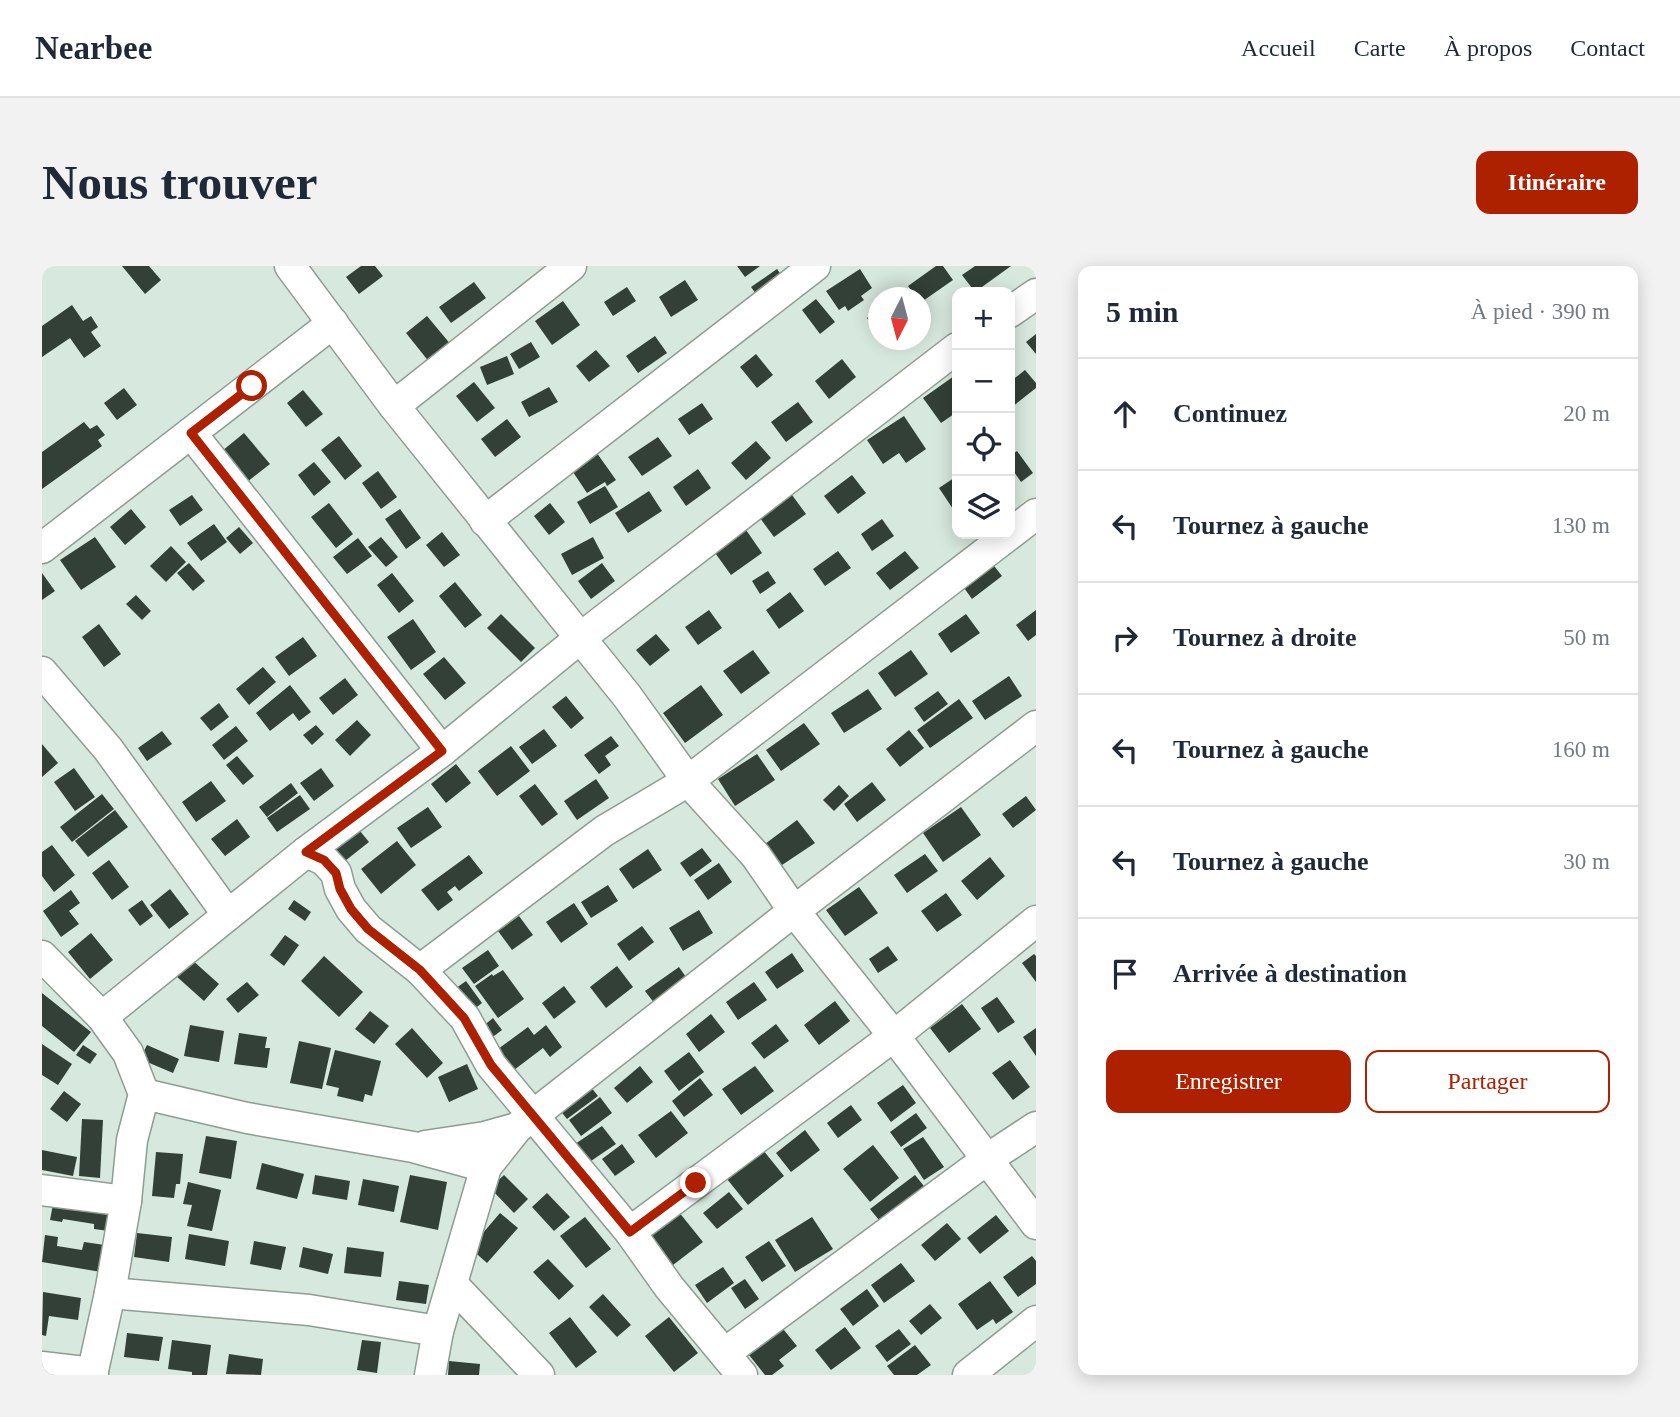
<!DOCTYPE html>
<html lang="fr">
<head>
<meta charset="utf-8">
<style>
	body { margin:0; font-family:Georgia,serif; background:#f2f2f3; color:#1f2937 }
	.controls { position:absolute; right:21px; top:21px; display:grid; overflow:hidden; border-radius:14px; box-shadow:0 4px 18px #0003 }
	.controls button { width:63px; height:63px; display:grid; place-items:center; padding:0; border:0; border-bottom:2px solid #e0e1e3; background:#fff; color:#1f2937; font:35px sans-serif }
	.compass { position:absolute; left:826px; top:21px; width:63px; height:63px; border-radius:50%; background:#fff; box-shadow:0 4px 18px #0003; rotate:186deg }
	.stop { position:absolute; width:21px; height:21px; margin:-16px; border:5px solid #ad2000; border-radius:50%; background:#fff }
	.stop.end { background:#ad2000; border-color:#fff; box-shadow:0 2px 7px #0008 }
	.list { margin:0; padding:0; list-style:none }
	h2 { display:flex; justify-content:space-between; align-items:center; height:91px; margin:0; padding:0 28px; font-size:30px }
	h2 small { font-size:23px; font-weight:400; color:#747a83 }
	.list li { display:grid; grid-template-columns:46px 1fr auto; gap:21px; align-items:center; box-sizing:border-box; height:112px; padding:0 28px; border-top:2px solid #e0e1e3 }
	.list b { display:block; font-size:26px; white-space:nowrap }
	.list em { font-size:23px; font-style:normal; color:#747a83 }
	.actions { display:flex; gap:14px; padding:21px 28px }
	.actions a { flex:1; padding:16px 0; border:2px solid #ad2000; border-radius:14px; text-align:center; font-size:24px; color:#ad2000 }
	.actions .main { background:#ad2000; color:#fff }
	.icon { flex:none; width:38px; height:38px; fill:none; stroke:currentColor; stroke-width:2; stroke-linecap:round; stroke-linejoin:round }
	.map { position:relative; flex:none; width:994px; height:1109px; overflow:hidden; border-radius:14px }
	header { display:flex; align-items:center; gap:42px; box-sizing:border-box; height:98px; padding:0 35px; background:#fff; border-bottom:2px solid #e0e1e3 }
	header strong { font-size:33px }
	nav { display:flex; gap:38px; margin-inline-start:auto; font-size:24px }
	.intro { display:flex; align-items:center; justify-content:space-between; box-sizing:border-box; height:168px; padding:0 42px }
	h1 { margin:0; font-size:49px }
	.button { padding:18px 32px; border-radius:14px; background:#ad2000; color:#fff; font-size:24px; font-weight:700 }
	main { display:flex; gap:42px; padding:0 42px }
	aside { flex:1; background:#fff; border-radius:14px; box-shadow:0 4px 18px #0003 }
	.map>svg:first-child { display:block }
	.building { fill:#324038 }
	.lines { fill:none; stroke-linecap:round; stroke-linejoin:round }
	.minor-casing { stroke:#8d9d93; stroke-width:33 }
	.minor { stroke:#fff; stroke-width:30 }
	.route { stroke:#ad2000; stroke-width:9 }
</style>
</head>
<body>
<header>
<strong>Nearbee</strong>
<nav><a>Accueil</a><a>Carte</a><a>À propos</a><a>Contact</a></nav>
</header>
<div class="intro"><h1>Nous trouver</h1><a class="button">Itinéraire</a></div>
<main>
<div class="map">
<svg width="994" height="1109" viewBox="0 0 994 1109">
	<rect width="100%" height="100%" fill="#d7e8de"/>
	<g class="building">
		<polygon points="80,0 107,0 119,14 103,28"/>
		<polygon points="319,0 333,0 341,10 317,28 304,11"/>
		<polygon points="695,0 718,0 703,11"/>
		<polygon points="894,0 901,0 911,14 878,37 878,32 875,32 866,20"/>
		<polygon points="933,0 969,0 933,26 920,9"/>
		<polygon points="735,3 743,14 717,32 709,21"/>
		<polygon points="818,3 830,22 819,30 822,34 806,45 803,40 797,44 784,25"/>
		<polygon points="643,14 656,34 629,51 617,31"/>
		<polygon points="432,16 444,32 409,57 397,41"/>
		<polygon points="585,21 594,35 571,50 562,36"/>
		<polygon points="774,33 793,56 778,68 760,44"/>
		<polygon points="521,35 538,59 510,79 493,55"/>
		<polygon points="30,39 41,55 49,50 56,61 49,66 59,80 42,92 28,72 0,91 0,60"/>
		<polygon points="836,44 836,68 825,52"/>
		<polygon points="385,50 410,80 388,97 364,67"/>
		<polygon points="994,68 994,88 984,76"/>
		<polygon points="613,70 625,87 596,107 584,90"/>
		<polygon points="489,76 498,91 477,103 468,88"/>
		<polygon points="554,84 568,100 547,116 534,100"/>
		<polygon points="714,88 731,109 715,122 698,101"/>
		<polygon points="465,90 472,108 445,119 438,101"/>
		<polygon points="800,93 814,111 787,133 773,115"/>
		<polygon points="983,104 994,117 994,122 970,141 968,138 968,116"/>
		<polygon points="915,108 915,146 899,157 881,132"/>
		<polygon points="432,116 453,142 435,156 414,130"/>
		<polygon points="507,121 516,136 487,151 479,136"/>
		<polygon points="82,122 95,139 75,154 62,137"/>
		<polygon points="261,124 281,148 264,161 245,137"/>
		<polygon points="756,136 771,156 744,176 729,156"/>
		<polygon points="660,137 671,153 647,169 636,153"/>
		<polygon points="862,150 884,183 864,197 857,187 841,198 825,174"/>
		<polygon points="465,153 479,171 453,191 439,173"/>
		<polygon points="42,156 48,163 55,159 63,169 56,174 60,180 0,223 0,186"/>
		<polygon points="202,167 228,198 205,216 180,185"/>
		<polygon points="297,170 320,200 303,214 279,184"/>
		<polygon points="616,171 630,190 600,210 586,191"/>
		<polygon points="714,175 729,192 704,214 689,197"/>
		<polygon points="552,183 574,214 565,220 563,216 545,227 527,200"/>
		<polygon points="975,185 991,207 979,216 968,200 968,190"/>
		<polygon points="272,196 289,216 272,230 256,209"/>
		<polygon points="656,203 669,222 644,240 631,221"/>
		<polygon points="336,205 355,231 339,243 320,217"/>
		<polygon points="810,209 824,227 796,248 782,230"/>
		<polygon points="912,212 915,216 915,249 897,222"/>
		<polygon points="563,220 576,241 548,258 535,236"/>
		<polygon points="607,225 620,245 586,267 573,247"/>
		<polygon points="150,229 161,244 138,260 127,244"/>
		<polygon points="750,229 764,248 732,271 718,252"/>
		<polygon points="287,237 311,268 294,282 269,251"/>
		<polygon points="508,237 523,256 507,269 492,250"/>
		<polygon points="89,243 104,261 83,279 68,261"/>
		<polygon points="358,243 379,272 364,283 343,253"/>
		<polygon points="840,253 852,270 830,285 819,268"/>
		<polygon points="172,258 185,276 159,295 145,277"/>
		<polygon points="197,261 211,277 198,288 184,272"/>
		<polygon points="702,261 720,287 689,309 671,284"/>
		<polygon points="400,266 418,289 402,301 384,279"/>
		<polygon points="53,271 74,301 39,324 18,294"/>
		<polygon points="339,271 356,291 344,301 326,281"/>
		<polygon points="551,271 562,292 530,309 519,288"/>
		<polygon points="316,272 330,290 305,308 291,291"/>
		<polygon points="129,280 144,296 124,316 108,300"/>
		<polygon points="796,285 809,302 783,320 771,303"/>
		<polygon points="863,285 877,302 848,324 834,307"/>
		<polygon points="949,296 960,310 930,333 920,319"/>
		<polygon points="147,297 163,315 151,325 135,307"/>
		<polygon points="560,297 573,315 549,333 536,315"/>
		<polygon points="726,305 734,317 718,328 710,315"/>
		<polygon points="0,307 13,325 0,334"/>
		<polygon points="350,307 372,335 357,347 335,319"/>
		<polygon points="413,316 440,349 423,362 397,330"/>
		<polygon points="748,326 762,345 737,363 724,344"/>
		<polygon points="94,329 109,345 100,354 84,338"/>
		<polygon points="667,344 680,362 656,379 643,361"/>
		<polygon points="994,344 994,369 986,375 974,359"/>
		<polygon points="459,348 493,382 479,396 445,362"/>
		<polygon points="924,348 938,367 909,387 896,368"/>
		<polygon points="371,353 394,386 369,404 345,371"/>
		<polygon points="57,358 79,388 62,401 40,371"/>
		<polygon points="614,368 628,384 608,400 594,384"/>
		<polygon points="261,371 275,390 247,410 233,391"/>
		<polygon points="711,384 728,407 699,428 681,405"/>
		<polygon points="869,384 886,408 853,431 836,407"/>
		<polygon points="402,391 424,417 403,434 381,408"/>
		<polygon points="221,401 234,416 207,439 194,423"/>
		<polygon points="967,410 980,430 943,454 930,435"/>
		<polygon points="303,412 316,429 291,449 277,432"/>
		<polygon points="248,419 269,446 257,455 251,447 228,465 214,447"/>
		<polygon points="659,419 681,449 643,477 621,447"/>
		<polygon points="826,423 840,443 802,467 789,447"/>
		<polygon points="896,425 906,438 882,456 872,442"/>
		<polygon points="524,430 542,452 529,463 510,441"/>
		<polygon points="917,433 931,452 888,482 875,464"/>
		<polygon points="177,437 187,451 169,465 158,452"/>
		<polygon points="315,454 329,469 308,490 293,474"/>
		<polygon points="762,457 778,478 739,505 724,484"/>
		<polygon points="274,459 282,468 270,479 261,469"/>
		<polygon points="194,460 206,475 182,494 170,479"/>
		<polygon points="502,463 515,480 490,498 477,481"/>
		<polygon points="867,464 882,482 858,501 844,483"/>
		<polygon points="120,465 130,478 105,495 96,482"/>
		<polygon points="569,470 577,480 563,490 569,499 557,508 542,489"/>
		<polygon points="0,478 16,497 0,511"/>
		<polygon points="469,480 488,505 455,530 436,505"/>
		<polygon points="715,488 733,514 693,540 676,513"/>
		<polygon points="195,490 212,510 201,519 184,499"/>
		<polygon points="414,498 429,517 404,537 389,518"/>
		<polygon points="32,502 53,531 33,545 12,516"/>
		<polygon points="279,502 292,520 272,535 258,517"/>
		<polygon points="554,513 567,532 535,554 522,535"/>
		<polygon points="169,515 184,535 154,556 140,536"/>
		<polygon points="830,516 844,534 815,556 802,538"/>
		<polygon points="249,517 256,527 225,551 217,541"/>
		<polygon points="493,518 516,548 500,560 477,530"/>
		<polygon points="797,519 807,530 792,545 781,534"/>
		<polygon points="60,528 72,543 30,576 18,561"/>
		<polygon points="258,529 268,543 235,566 225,552"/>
		<polygon points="984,530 994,544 971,562 960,548"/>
		<polygon points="386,541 400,561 369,582 355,562"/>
		<polygon points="919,541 939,569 901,596 881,567"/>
		<polygon points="73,544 86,561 46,591 33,575"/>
		<polygon points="195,553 208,571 183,590 169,573"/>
		<polygon points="755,554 773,577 740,599 723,578"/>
		<polygon points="318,565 327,576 303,595 294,583"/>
		<polygon points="355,575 374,599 339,628 319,603"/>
		<polygon points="10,579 33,609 12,626 0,610 0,586"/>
		<polygon points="660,582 670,595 648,611 638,597"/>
		<polygon points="606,583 620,604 591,623 577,603"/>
		<polygon points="883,588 896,605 865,627 852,609"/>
		<polygon points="427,589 441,607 417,625 413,620 405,626 411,634 396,645 379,624"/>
		<polygon points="948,591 963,610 935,634 919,615"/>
		<polygon points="67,594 87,621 70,634 50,607"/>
		<polygon points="677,597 690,616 666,634 652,614"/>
		<polygon points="566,619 576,635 549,652 539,636"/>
		<polygon points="817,621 836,647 803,670 784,644"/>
		<polygon points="128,623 147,648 127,663 108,639"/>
		<polygon points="29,624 38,637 27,645 37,658 19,671 1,645"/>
		<polygon points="904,627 920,649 895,666 879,645"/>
		<polygon points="100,634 111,650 98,660 86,644"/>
		<polygon points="252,634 269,646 263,655 246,643"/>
		<polygon points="532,637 546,658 519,677 504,656"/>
		<polygon points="657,644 671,667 641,685 627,662"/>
		<polygon points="477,650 491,669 470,684 456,665"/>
		<polygon points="600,660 612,676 587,695 575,678"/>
		<polygon points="49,667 71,694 48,713 26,686"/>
		<polygon points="243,669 257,679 242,700 228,689"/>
		<polygon points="846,680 856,694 836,707 827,693"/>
		<polygon points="446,684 457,700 432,718 420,702"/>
		<polygon points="750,687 762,705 735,723 723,706"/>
		<polygon points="992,688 994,690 994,716 980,697"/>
		<polygon points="282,690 321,726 297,751 259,715"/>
		<polygon points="149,693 177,718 162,735 134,710"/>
		<polygon points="575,700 591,721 564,742 548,721"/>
		<polygon points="637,701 646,714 613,738 603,725"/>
		<polygon points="461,704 482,733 456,752 433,720 450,708 451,710"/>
		<polygon points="424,715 440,737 427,747 410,725"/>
		<polygon points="205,716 217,729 196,747 184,733"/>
		<polygon points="712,716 725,734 696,754 684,736"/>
		<polygon points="522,720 534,736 512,753 500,737"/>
		<polygon points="0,727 49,766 32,786 0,760"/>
		<polygon points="955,731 973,756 956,767 939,742"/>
		<polygon points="793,735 808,755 777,779 762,759"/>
		<polygon points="920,738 939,763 907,787 888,762"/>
		<polygon points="328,745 347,760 332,778 313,763"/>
		<polygon points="669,748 683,766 657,786 644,768"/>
		<polygon points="451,752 460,764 444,776 435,765"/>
		<polygon points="734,758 747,775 722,793 709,777"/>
		<polygon points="148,759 182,765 177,796 142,790"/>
		<polygon points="504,759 520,781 508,791 501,782 472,804 456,783 486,761 492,769"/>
		<polygon points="370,762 401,797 385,812 353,778"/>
		<polygon points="994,762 994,790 981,771"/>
		<polygon points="197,767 225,771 223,782 228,782 225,802 192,798"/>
		<polygon points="257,775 289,782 280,823 248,817"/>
		<polygon points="0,778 30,798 16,819 0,809"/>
		<polygon points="41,779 55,788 48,798 34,789"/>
		<polygon points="105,779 137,793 131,807 98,793"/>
		<polygon points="293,784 339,795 330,830 323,828 321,836 295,830 297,822 284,819"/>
		<polygon points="647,786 662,806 637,825 622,805"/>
		<polygon points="968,794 988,821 971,834 950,807"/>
		<polygon points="425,798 436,823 407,836 396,811"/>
		<polygon points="598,800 611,816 585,837 572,822"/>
		<polygon points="713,800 732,825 699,849 680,823"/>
		<polygon points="658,812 671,829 642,851 630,835"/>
		<polygon points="544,815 556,830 525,853 513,838"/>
		<polygon points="861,819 874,837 849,856 835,837"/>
		<polygon points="22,825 39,838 25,856 8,843"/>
		<polygon points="558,831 570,847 539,870 527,854"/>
		<polygon points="809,839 820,854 796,872 785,857"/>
		<polygon points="629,845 646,867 614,892 596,869"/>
		<polygon points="874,847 885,862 859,881 848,866"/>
		<polygon points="40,853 61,854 58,912 37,910"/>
		<polygon points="560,860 574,878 546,897 533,878"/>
		<polygon points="763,864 778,884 749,906 734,887"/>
		<polygon points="164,870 195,875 189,913 157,907"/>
		<polygon points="881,871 902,901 882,914 861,883"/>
		<polygon points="580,878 593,896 573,910 560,893"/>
		<polygon points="831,879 857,912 828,936 801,903"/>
		<polygon points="0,884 35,891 31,910 0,904"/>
		<polygon points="721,884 742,910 706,939 685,913"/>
		<polygon points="114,886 141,888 138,918 134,918 132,932 110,930"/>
		<polygon points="220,897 262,908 255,933 214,923"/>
		<polygon points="273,909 308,915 305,934 270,928"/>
		<polygon points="368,909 405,916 396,964 358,956"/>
		<polygon points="462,909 486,933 472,947 448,922"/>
		<polygon points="873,909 886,925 841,959 828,943"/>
		<polygon points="321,913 357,920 352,946 316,939"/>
		<polygon points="146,916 179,924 170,965 145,960 150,939 141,938"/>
		<polygon points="687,926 701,943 675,963 661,947"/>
		<polygon points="505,927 528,951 512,965 490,941"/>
		<polygon points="12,933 70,942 67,965 52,963 52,958 21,953 20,956 8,954"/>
		<polygon points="632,940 661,976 631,999 603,963"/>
		<polygon points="458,947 476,962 445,997 428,982"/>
		<polygon points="954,949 967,965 938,988 925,972"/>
		<polygon points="543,951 569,983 544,1002 518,970"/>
		<polygon points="770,951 791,983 753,1006 733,974"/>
		<polygon points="905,957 919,973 893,995 879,979"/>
		<polygon points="95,967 130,971 127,996 92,991"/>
		<polygon points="147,968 187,975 183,1000 143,993"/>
		<polygon points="3,969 16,971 15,980 40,984 42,976 63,979 59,1006 0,996"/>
		<polygon points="212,975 244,981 239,1004 208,998"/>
		<polygon points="727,975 744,1000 720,1016 703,991"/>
		<polygon points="261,981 291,988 286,1008 257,1001"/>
		<polygon points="305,981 342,986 339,1011 302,1007"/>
		<polygon points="990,990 994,995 994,1018 976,1031 961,1011"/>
		<polygon points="506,993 532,1020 517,1034 491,1006"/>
		<polygon points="859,997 873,1015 842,1037 829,1019"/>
		<polygon points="681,1001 692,1017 665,1037 653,1019"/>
		<polygon points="703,1013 717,1033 703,1043 689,1022"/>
		<polygon points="357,1015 387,1019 384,1038 354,1034"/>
		<polygon points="948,1015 971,1046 954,1058 951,1053 935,1064 916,1038"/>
		<polygon points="825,1023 837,1040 811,1060 798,1043"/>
		<polygon points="1,1026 39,1032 36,1054 7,1050 4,1070 0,1069"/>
		<polygon points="561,1028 589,1059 575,1071 547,1041"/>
		<polygon points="888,1038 900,1052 879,1069 867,1055"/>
		<polygon points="528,1051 555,1086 534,1102 507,1067"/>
		<polygon points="627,1051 656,1087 632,1106 603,1070"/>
		<polygon points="737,1058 755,1080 737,1094 742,1100 730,1109 723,1109 703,1084"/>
		<polygon points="803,1061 819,1082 789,1104 773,1084"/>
		<polygon points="857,1063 869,1078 845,1096 833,1080"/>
		<polygon points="85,1067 121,1071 117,1095 82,1091"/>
		<polygon points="130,1074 169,1079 165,1109 150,1109 150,1106 126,1103"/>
		<polygon points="320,1074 339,1076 335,1107 315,1104"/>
		<polygon points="873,1079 889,1099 875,1109 852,1109 845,1100"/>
		<polygon points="187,1088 221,1093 219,1109 184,1108"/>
		<polygon points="407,1095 438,1098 437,1109 406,1109"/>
	</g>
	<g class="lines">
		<g class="minor-casing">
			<g id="minor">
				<polyline points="248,0 352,140 585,430 646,515 714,590 752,645 852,770 994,958"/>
				<polyline points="968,46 994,28"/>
				<polyline points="352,140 529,0"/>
				<polyline points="149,167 400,485"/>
				<polyline points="443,255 773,0"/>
				<polyline points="0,282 291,57"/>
				<polyline points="0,406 66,483 186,649"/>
				<polyline points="264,586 282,594 294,607 298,623 309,643 326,663 378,704 423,752 449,799 588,966 627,1021 700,1109"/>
				<polyline points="0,690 60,751 86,787 102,828 90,874 84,935 68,1027 50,1109"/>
				<polyline points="378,704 562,565 646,515 994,248"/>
				<polyline points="60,751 264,586 400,485 537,373 915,82"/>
				<polyline points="102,828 205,852 371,881 444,901"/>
				<polyline points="383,880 443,871 475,862"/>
				<polyline points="0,924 84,935"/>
				<polyline points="588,966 852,770 994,655"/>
				<polyline points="410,1018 497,1109"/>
				<polyline points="68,1027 267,1044 396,1065"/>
				<polyline points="683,1087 944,894 994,861"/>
				<polyline points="0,1101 51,1107"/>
				<polyline points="388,1109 396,1065 444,901 475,862 752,645 994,460"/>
				<polyline points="926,1109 994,1055"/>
			</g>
		</g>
		<use href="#minor" class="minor"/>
	</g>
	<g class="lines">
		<polyline class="route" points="210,120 149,167 400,485 264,586 282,594 294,607 298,623 309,643 326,663 378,704 422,752 449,799 588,966 654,917"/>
	</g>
</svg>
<div class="controls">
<button>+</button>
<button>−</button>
<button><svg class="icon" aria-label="locate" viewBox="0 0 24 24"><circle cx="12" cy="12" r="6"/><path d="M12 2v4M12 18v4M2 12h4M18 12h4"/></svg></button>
<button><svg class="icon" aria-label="layers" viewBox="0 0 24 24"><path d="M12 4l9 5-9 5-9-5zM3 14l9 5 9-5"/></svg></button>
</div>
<svg class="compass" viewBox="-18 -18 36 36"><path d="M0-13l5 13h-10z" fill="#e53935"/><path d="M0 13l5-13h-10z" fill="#747a83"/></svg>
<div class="stop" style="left:210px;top:120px"></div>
<div class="stop end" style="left:654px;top:917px"></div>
</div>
<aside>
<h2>5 min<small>À pied · 390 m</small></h2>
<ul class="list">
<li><svg class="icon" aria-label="ahead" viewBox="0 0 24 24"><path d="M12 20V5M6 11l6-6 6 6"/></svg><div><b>Continuez</b></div><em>20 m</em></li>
<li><svg class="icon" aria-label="left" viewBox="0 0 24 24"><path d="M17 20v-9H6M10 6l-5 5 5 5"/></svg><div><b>Tournez à gauche</b></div><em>130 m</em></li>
<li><svg class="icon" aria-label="right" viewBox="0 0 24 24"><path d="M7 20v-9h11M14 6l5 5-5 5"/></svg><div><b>Tournez à droite</b></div><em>50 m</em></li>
<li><svg class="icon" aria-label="left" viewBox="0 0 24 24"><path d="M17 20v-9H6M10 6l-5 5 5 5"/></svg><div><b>Tournez à gauche</b></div><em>160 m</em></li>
<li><svg class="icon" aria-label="left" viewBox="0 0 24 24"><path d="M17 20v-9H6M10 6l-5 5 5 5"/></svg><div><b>Tournez à gauche</b></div><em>30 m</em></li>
<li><svg class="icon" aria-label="arrive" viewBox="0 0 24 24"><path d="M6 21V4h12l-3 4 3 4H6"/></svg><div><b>Arrivée à destination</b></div></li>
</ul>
<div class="actions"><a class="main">Enregistrer</a><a>Partager</a></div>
</aside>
</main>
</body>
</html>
